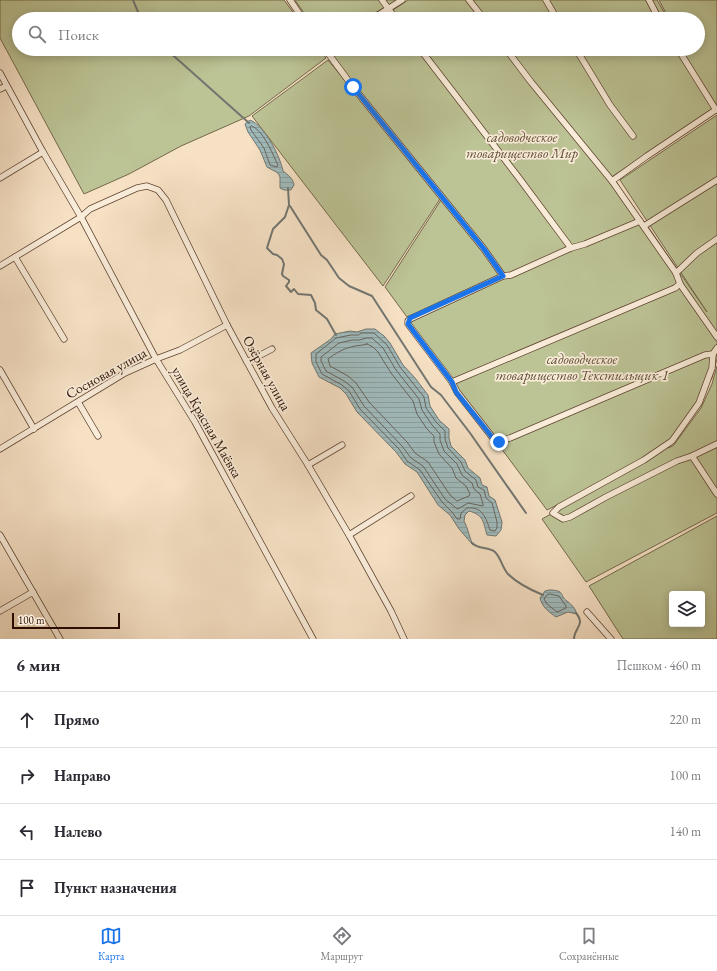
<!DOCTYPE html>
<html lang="ru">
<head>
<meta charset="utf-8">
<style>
	body { margin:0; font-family:"EB Garamond",serif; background:#f7f7f7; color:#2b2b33 }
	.controls { position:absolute; right:12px; bottom:12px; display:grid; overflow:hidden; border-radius:4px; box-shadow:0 2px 10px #0003 }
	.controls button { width:36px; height:36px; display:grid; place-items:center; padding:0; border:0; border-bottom:1px solid #e1e1e2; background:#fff; color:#2b2b33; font:20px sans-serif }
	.scale { position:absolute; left:12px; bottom:10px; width:108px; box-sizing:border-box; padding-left:4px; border:2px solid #2d0e00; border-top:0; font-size:11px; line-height:14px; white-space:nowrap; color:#2d0e00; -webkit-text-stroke:3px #f9ecd9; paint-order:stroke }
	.stop { position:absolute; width:12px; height:12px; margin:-9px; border:3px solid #1a73e8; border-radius:50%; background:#fff }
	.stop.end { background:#1a73e8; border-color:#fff; box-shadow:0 1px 4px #0008 }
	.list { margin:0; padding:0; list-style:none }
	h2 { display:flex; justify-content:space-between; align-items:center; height:52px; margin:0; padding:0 16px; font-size:17px }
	h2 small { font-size:13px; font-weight:400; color:#7c7c81 }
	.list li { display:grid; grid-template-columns:26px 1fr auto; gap:12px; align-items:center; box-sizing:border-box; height:56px; padding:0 16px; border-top:1px solid #e1e1e2 }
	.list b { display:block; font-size:15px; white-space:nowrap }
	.list em { font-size:13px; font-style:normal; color:#7c7c81 }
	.icon { flex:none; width:22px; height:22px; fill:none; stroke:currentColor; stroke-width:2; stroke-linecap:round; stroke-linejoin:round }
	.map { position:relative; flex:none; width:717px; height:639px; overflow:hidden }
	.search { position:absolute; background:#fff; box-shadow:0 2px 10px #0003; left:12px; right:12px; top:12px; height:44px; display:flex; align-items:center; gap:10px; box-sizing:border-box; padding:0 14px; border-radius:22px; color:#7c7c81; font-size:15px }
	.sheet { height:276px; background:#fff }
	nav { display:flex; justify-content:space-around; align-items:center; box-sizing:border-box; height:56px; border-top:1px solid #e1e1e2; background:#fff; font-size:11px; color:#7c7c81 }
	nav a { display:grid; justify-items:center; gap:2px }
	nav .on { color:#1a73e8 }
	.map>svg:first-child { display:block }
	.green { fill:#bcc395; stroke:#74684a; fill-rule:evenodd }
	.water { fill:url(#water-rules); stroke:#727671 }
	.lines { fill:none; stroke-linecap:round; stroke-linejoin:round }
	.shore { stroke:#66645e; stroke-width:1 }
	.stream { stroke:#727671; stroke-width:2 }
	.street-casing { stroke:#5f4331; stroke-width:7 }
	.street { stroke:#f9ecd9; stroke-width:5.5 }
	.route { stroke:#1a73e8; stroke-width:5 }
	.labels { text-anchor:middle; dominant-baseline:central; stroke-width:3.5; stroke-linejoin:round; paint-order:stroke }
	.park-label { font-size:14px; font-style:italic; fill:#5f4d34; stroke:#f9ecd9 }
	.street-label { font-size:14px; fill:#2d0e00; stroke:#f9ecd9 }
</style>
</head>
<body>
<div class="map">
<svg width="717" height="639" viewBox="0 0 717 639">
	<defs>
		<pattern id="water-rules" width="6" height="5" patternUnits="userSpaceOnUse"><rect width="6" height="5" fill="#a0bbbd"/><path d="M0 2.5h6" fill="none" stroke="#8aa0a1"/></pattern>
	</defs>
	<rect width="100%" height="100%" fill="#f6e1c5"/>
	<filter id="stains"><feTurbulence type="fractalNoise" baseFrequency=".005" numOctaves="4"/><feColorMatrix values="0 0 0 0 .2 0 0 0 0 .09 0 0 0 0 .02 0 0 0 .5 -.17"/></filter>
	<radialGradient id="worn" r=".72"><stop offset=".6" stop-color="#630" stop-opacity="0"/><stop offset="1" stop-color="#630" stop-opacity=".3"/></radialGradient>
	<g class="green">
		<polygon points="0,0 284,0 298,19 19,19 19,49 320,49 326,58 249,116 181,146 129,174 84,194 0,38"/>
		<polygon points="295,0 397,0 365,19 308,19"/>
		<polygon points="408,0 657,0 668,19 379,19"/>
		<polygon points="659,0 717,0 717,109 716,107 613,176 639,223 644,221 707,312 620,180 717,115 717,359 712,378 668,448 673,446 701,408 712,384 717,366 717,513 586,582 542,519 645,461 547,510 405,319 439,304 407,317 385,287 441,200 440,199 383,286 252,116 328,60 423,176 329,51 333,49 698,49 698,19 669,19"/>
		<path d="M717 516V639H623L589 586ZM672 594H702V624H672Z"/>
	</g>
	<g class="water">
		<path d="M250 120C265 126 280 156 283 171 288 175 293 178 294 185L291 190H284L280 188V177L278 173 267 167 260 150 248 132 245 124Z"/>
		<path d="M366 329H375L384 336 390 343 403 365 415 378 428 395 430 406 439 420 449 429V438L451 446 465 460 468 468 480 478 482 485 487 487 489 496 495 500 502 522 501 530 496 536 487 535C483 522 484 515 469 511L465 515 464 521C468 528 469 537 473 545L459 529 450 515 438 505 417 472 405 464 396 452 357 412 346 394 340 388 319 377 312 363 311 353 331 339 335 334 350 331 357 332Z"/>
		<path d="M549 590C566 590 559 596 567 601 572 605 575 608 577 614L568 612 556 617C549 612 542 607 540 598L545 591Z"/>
	</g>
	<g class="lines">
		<g class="shore">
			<path d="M252 126C263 131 271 150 276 161L278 165 277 167 270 165 264 148 251 130 250 127Z"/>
			<path d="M362 333H374L387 345 400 367 424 397 426 408 436 422 445 431V439L448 448 461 462 465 471 476 480 478 487 484 490 486 498 492 503 497 522V528L495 531 490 530C486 519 483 506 467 508L461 513 460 519H457L452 512 442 502 420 470 407 461 399 449 360 409 349 391 342 385 322 374 316 362V354L336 338 351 335H358Z"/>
			<polygon points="367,338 372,338 383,348 396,370 419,399 422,410 432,425 440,434 440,440 444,451 457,464 462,475 472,483 474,489 480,494 483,504 483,506 468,503 458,509 456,508 445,499 423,466 411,458 402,446 364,406 352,387 344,381 326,371 321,361 321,357 339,343 352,340 359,340"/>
			<path d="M367 344 373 347 378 352 391 373 413 401 417 414 427 429 434 436V442L439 454 452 468 456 478 466 486 470 494 469 496 457 501 450 495 428 462 415 453 407 442 369 402 356 383 348 376 330 366 328 359C335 354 342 349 351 347 357 345 361 346 367 344Z"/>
			<polygon points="550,594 559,596 566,606 566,608 557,612 547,604 544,599 547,595"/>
		</g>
		<g class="stream">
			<polyline points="133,0 141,19"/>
			<polyline points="166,49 249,123"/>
			<polyline points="288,188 289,205 285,217 273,229 267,248 273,254 277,255 282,259 284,264 282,274 283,276 289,280 289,282 286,286 291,292 294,289 298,294 311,295 315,303 316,310 327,319 336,335"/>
			<polyline points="290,206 321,255 327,260 339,278 349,286 372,296 431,387 441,395 470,433 526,513"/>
			<path d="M472 543C479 550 488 546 495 552 501 558 502 567 508 574 517 583 531 590 543 595"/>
			<path d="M574 639C574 628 586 625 576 613"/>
		</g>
		<g class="street-casing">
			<g id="street">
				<polyline points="290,0 303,19"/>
				<polyline points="382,0 396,19"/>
				<polyline points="469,0 484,19"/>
				<polyline points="546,0 557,19"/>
				<polyline points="649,0 659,19"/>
				<polyline points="372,19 402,0"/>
				<polyline points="325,49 353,87 484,249 503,276"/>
				<polyline points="420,49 519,178 571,248"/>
				<polyline points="506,49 531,82 612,181 676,273 680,284 717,337"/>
				<polyline points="576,49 610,105 633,136"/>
				<polyline points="678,49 716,110"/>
				<polyline points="0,73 43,152 81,217 156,359 195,422 313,639"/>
				<polyline points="0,89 6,86"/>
				<polyline points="0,178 43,152"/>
				<polyline points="612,181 647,156 717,109"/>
				<polyline points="640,221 585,244 571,248 511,275 503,276 410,319 408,321 408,324 452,382 457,392 496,442 510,438 705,355 713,354"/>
				<polyline points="644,226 717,180"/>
				<polyline points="15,257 64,339"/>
				<polyline points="0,266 81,217 90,209 137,188 147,186 158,190 166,200 227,325 272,408 308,465 349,535 391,611 404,639"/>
				<polyline points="676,273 697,253 717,239"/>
				<polyline points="717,348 713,354 712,368 699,403 672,441 644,460 559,507 553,513 563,519 570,517 606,497 677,461 692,456 717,444"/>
				<polyline points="247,362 272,349"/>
				<polyline points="0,370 34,429"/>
				<polyline points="452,382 675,288 680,284"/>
				<polyline points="78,402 98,436"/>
				<polyline points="0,449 125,373 156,359 180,350 227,325"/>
				<polyline points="692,456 717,494"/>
				<polyline points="308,465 342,445"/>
				<polyline points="0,535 60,639"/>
				<polyline points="349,535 411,496"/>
				<polyline points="0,611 33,592"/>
				<polyline points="587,612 611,639"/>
			</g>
		</g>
		<use href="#street" class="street"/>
	</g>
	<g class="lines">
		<polyline class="route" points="353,87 484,249 503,276 410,318 408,324 452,382 456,392 496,442 499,442"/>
	</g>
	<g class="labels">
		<g class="park-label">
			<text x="522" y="137">садоводческое<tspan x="522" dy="16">товарищество Мир</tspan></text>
			<text x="582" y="359">садоводческое<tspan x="582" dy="16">товарищество Текстильщик-1</tspan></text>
		</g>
		<g class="street-label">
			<text transform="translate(106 373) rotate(-29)">Сосновая улица</text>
			<text transform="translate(267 373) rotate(61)">Озёрная улица</text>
			<text transform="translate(207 422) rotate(60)">улица Красная Маёвка</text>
		</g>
	</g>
	<rect width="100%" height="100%" filter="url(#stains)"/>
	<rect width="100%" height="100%" fill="url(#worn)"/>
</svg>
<div class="controls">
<button><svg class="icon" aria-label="layers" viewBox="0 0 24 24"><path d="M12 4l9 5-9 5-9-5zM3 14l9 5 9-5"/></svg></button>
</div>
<div class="scale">100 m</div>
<div class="stop" style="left:353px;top:87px"></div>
<div class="stop end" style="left:499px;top:442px"></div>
<div class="search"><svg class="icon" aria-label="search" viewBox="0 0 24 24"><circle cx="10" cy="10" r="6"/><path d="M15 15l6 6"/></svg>Поиск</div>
</div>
<section class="sheet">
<h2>6 мин<small>Пешком · 460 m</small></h2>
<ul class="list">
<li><svg class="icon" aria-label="ahead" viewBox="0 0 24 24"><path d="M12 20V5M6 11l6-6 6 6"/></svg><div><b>Прямо</b></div><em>220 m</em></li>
<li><svg class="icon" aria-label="right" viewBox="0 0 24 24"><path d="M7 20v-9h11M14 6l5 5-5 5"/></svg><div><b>Направо</b></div><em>100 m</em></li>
<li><svg class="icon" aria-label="left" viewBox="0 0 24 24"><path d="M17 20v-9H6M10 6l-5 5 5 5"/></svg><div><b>Налево</b></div><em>140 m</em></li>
<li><svg class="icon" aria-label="arrive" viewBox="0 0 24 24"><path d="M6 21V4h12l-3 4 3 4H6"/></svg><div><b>Пункт назначения</b></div></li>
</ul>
</section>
<nav>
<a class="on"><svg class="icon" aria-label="map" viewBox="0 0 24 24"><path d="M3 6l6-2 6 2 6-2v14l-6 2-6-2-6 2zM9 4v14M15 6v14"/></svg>Карта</a>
<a><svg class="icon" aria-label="directions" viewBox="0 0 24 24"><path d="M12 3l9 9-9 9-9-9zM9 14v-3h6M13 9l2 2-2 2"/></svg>Маршрут</a>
<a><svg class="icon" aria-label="saved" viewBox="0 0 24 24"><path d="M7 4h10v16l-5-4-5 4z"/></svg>Сохранённые</a>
</nav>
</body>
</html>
